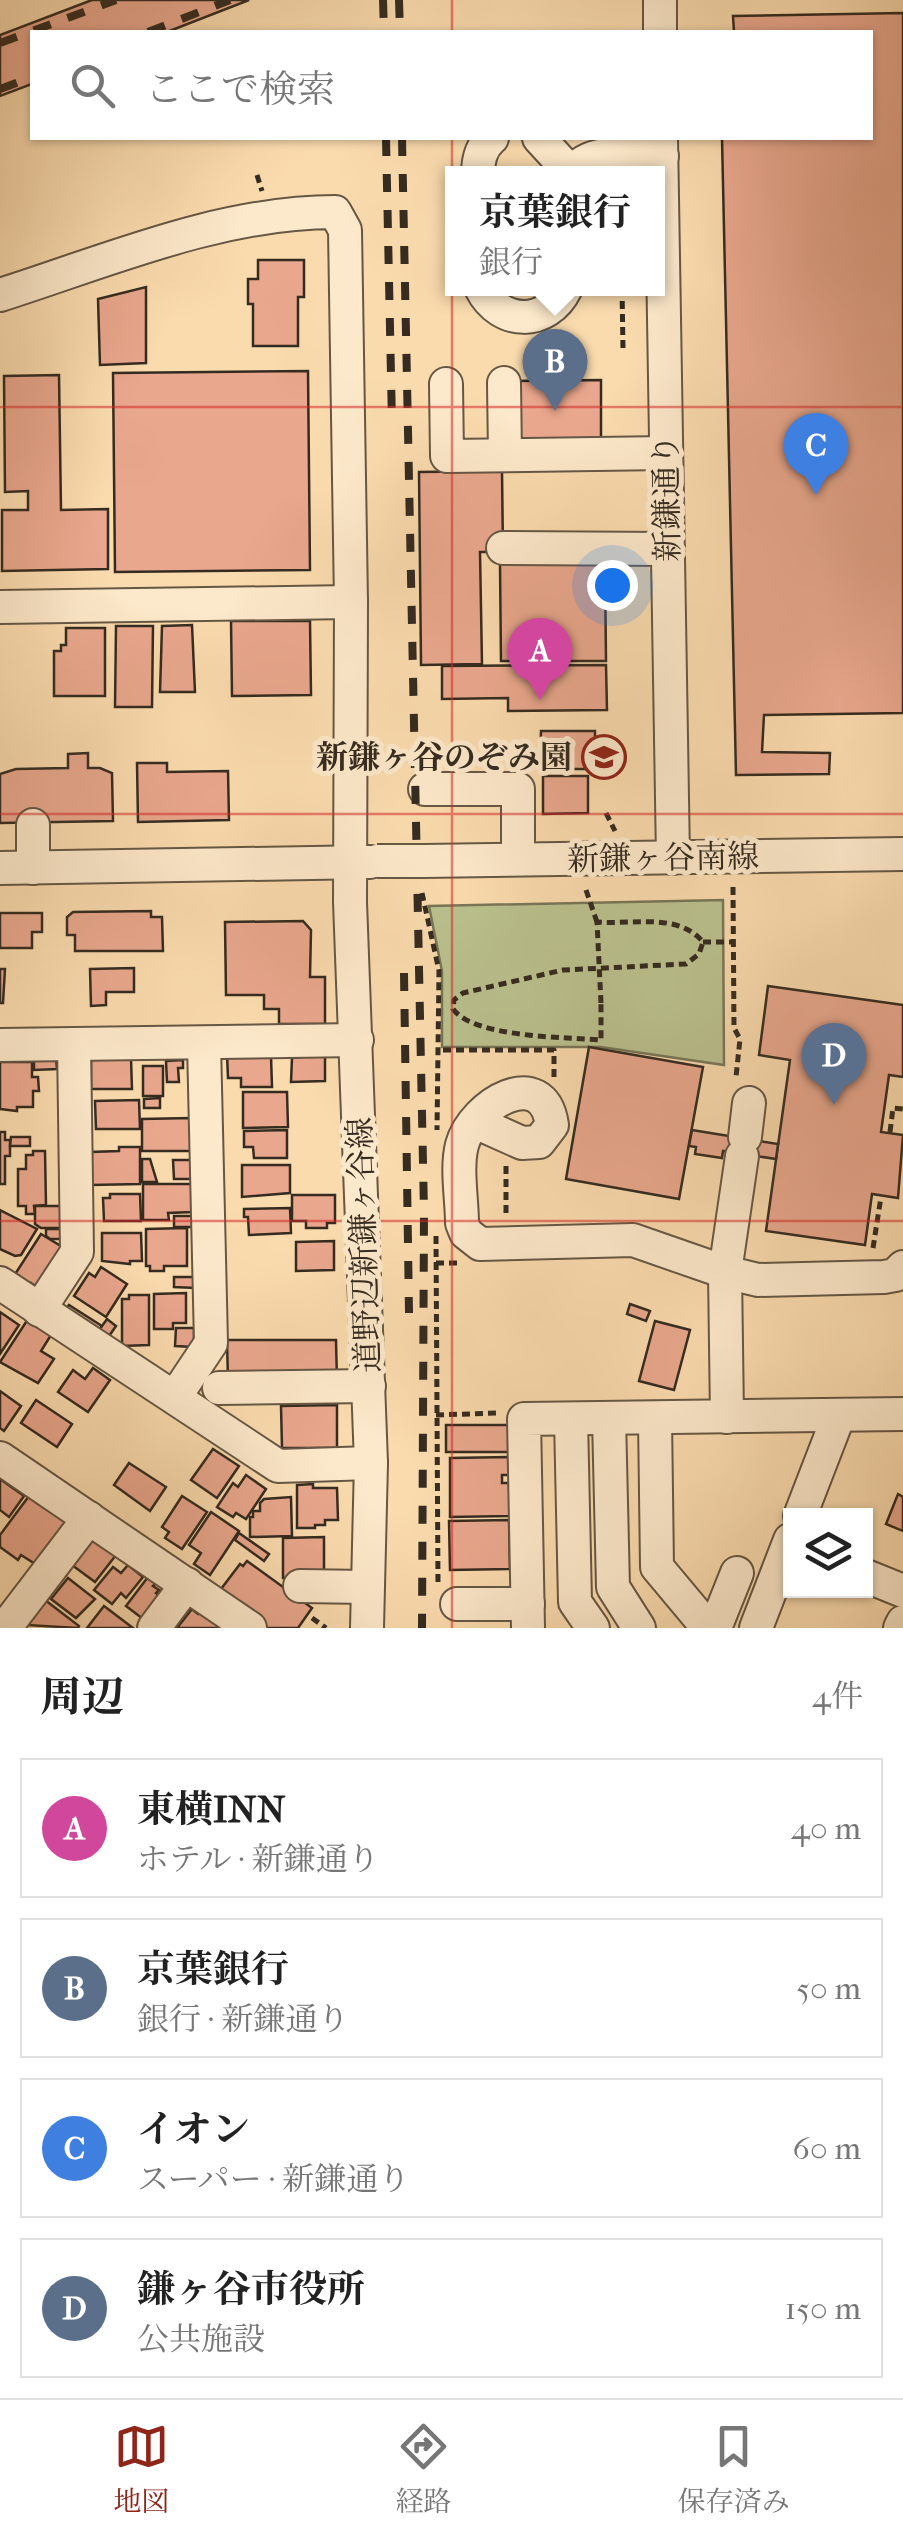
<!DOCTYPE html>
<html lang="ja">
<head>
<meta charset="utf-8">
<style>
	body { margin:0; font-family:"IM FELL French Canon","Noto Serif JP",serif; background:#f2f2f2; color:#222 }
	.controls { position:absolute; right:30px; bottom:30px; display:grid; overflow:hidden; border-radius:0px; box-shadow:0 2px 8px #0004 }
	.controls button { width:90px; height:90px; display:grid; place-items:center; padding:0; border:0; border-bottom:2px solid #e0e0e0; background:#fff; color:#222; font:50px sans-serif }
	.you { position:absolute; left:612px; top:585px; width:35px; height:35px; margin:-25px; border:8px solid #fff; border-radius:50%; background:#1a73e8; box-shadow:0 0 0 15px #1a73e833 }
	.badge { display:grid; place-items:center; width:65px; height:65px; border-radius:50%; background:#8f2418; color:#fff; font-size:32px; font-weight:700 }
	.pin { position:absolute; translate:-50% -82px; filter:drop-shadow(0 2px 5px #0008) }
	.pin::after { content:''; position:absolute; top:52px; width:35px; height:30px; background:inherit; clip-path:polygon(0 0,100% 0,50% 100%) }
	.popup { position:absolute; left:445px; top:166px; width:220px; height:130px; box-sizing:border-box; display:grid; place-content:center; border-radius:0px; background:#fff; filter:drop-shadow(0 2px 8px #0005); font-size:32px; white-space:nowrap; color:#767676 }
	.popup b { font-size:38px; color:#222 }
	.popup::after { content:''; position:absolute; left:50%; top:100%; margin-left:-20px; border:20px solid transparent; border-top-color:#fff }
	.list { margin:0; padding:0; list-style:none }
	h2 { display:flex; justify-content:space-between; align-items:center; height:130px; margin:0; padding:0 40px; font-size:42px }
	h2 small { font-size:32px; font-weight:400; color:#767676 }
	.list li { display:grid; grid-template-columns:65px 1fr auto; gap:30px; align-items:center; box-sizing:border-box; height:140px; margin:0 20px 20px; padding:0 20px; border:2px solid #e0e0e0; border-radius:0px }
	.list b { display:block; font-size:38px; white-space:nowrap }
	.list p { margin:0; font-size:32px; white-space:nowrap; color:#767676 }
	.list em { font-size:32px; font-style:normal; color:#767676 }
	.icon { flex:none; width:55px; height:55px; fill:none; stroke:currentColor; stroke-width:2; stroke-linecap:round; stroke-linejoin:round }
	.map { position:relative; flex:none; width:903px; height:1628px; overflow:hidden }
	.search { position:absolute; background:#fff; box-shadow:0 2px 8px #0004; left:30px; right:30px; top:30px; height:110px; display:flex; align-items:center; gap:25px; box-sizing:border-box; padding:0 35px; border-radius:0px; color:#767676; font-size:38px }
	.sheet { height:770px; background:#fff }
	nav { display:flex; justify-content:space-around; align-items:center; box-sizing:border-box; height:140px; border-top:2px solid #e0e0e0; background:#fff; font-size:28px; color:#767676 }
	nav a { display:grid; justify-items:center; gap:5px }
	nav .on { color:#8f2418 }
	.map>svg:first-child { display:block }
	.green { fill:#bac18e; stroke:#787657; stroke-width:2.5 }
	.building { fill:#e9a78d; stroke:#352b20; stroke-width:2.5 }
	.lines { fill:none; stroke-linecap:round; stroke-linejoin:round }
	.minor-casing { stroke:#665744; stroke-width:36 }
	.path { stroke:#352b20; stroke-width:5; stroke-dasharray:8 5; stroke-linecap:butt }
	.minor { stroke:#fce8ca; stroke-width:32 }
	.rail { stroke:#352b20; stroke-width:8; stroke-dasharray:18 18; stroke-linecap:butt }
	.minor-bridge-casing { stroke:#665744; stroke-width:36; stroke-linecap:butt }
	.minor-bridge { stroke:#fce8ca; stroke-width:32 }
	.grid { fill:none; stroke:#d62828; stroke-width:2.5; stroke-opacity:0.55 }
	.labels { text-anchor:middle; dominant-baseline:central; stroke-width:10; stroke-linejoin:round; paint-order:stroke }
	.street-label { font-size:32px; fill:#352b20; stroke:#fce8ca }
	.poi-label { font-size:32px; font-weight:bold; fill:#352b20; stroke:#fce8ca; text-anchor:end }
</style>
</head>
<body>
<div class="map">
<svg width="903" height="1628" viewBox="0 0 903 1628">
	<rect width="100%" height="100%" fill="#fadbae"/>
	<filter id="stains"><feTurbulence type="fractalNoise" baseFrequency=".002" numOctaves="4"/><feColorMatrix values="0 0 0 0 .2 0 0 0 0 .09 0 0 0 0 .02 0 0 0 .5 -.17"/></filter>
	<radialGradient id="worn" r=".72"><stop offset=".6" stop-color="#630" stop-opacity="0"/><stop offset="1" stop-color="#630" stop-opacity=".3"/></radialGradient>
	<polygon class="green" points="723,900 724,1065 601,1047 442,1047 442,971 429,906"/>
	<g class="building">
		<polygon points="92,0 249,0 167,32 32,32 32,84 0,96 0,35"/>
		<polygon points="903,13 903,713 764,715 762,752 830,753 829,774 736,775 722,138 870,138 870,32 734,32 733,16"/>
		<polygon points="258,260 304,260 304,297 298,297 298,346 253,346 253,304 248,304 248,279 258,279"/>
		<polygon points="146,287 146,363 100,365 98,299"/>
		<polygon points="308,371 310,570 115,572 113,373"/>
		<polygon points="59,375 61,510 108,509 108,569 2,571 2,510 28,510 28,491 5,492 4,376"/>
		<polygon points="601,380 601,444 513,443 513,381"/>
		<polygon points="502,471 503,552 480,552 482,664 421,665 419,472"/>
		<polygon points="605,562 606,661 501,661 500,564"/>
		<polygon points="231,621 310,621 311,695 232,696"/>
		<polygon points="192,625 195,692 160,692 162,626"/>
		<polygon points="116,626 153,626 152,707 115,707"/>
		<polygon points="66,628 105,628 105,696 54,696 54,651 61,651 61,645 66,645"/>
		<polygon points="606,665 607,710 508,711 508,698 442,699 442,666"/>
		<polygon points="541,731 595,731 595,769 554,769 554,762 540,762"/>
		<polygon points="612,745 612,768 596,768 596,746"/>
		<polygon points="88,753 88,768 100,768 112,773 113,821 0,823 0,774 16,769 68,768 68,754"/>
		<polygon points="137,763 167,763 167,772 228,771 229,820 138,822"/>
		<polygon points="543,776 588,776 588,813 543,814"/>
		<polygon points="151,911 151,917 162,917 163,951 75,951 75,935 67,935 67,917 73,912"/>
		<polygon points="0,913 42,913 42,932 32,932 32,948 0,948"/>
		<polygon points="303,921 311,930 310,977 325,977 325,1024 279,1024 279,1009 264,1009 264,995 226,995 225,922"/>
		<polygon points="134,968 134,992 106,992 106,1005 91,1006 90,969"/>
		<polygon points="0,969 5,969 3,1003 0,1003"/>
		<polygon points="768,986 903,1005 903,1077 889,1075 881,1132 903,1135 898,1198 872,1194 865,1245 766,1231 790,1060 759,1055"/>
		<polygon points="589,1047 703,1067 679,1199 566,1179"/>
		<polygon points="301,1053 325,1053 325,1081 291,1082 292,1058 301,1057"/>
		<polygon points="227,1054 271,1056 272,1087 241,1087 241,1078 228,1078"/>
		<polygon points="56,1058 57,1069 34,1070 34,1059"/>
		<polygon points="131,1059 132,1089 91,1089 91,1060"/>
		<polygon points="183,1060 183,1068 178,1068 179,1082 167,1082 166,1061"/>
		<polygon points="0,1062 32,1062 32,1077 38,1077 39,1091 33,1091 33,1107 17,1107 17,1111 0,1109"/>
		<rect x="143" y="1066" width="20" height="30"/>
		<polygon points="243,1092 287,1092 288,1127 243,1128"/>
		<polygon points="160,1098 160,1108 144,1108 144,1099"/>
		<polygon points="139,1100 140,1129 96,1129 95,1101"/>
		<polygon points="192,1118 193,1151 142,1151 142,1119"/>
		<polygon points="287,1130 287,1158 254,1158 253,1147 244,1147 244,1131"/>
		<polygon points="692,1130 778,1144 776,1159 723,1151 722,1158 695,1154 696,1147 689,1146"/>
		<polygon points="0,1132 5,1132 5,1140 10,1140 10,1156 5,1156 5,1184 0,1184"/>
		<polygon points="11,1137 30,1137 30,1146 10,1146"/>
		<polygon points="119,1147 140,1147 140,1184 91,1185 90,1152 119,1151"/>
		<polygon points="33,1151 45,1151 46,1205 34,1206 35,1214 26,1214 26,1206 18,1206 18,1169 26,1169 26,1155 33,1155"/>
		<polygon points="142,1159 150,1159 157,1182 142,1182"/>
		<polygon points="173,1160 194,1160 194,1179 174,1179"/>
		<polygon points="242,1165 290,1165 290,1193 242,1197"/>
		<polygon points="143,1184 193,1184 193,1212 168,1213 169,1220 143,1220"/>
		<polygon points="110,1194 140,1194 141,1221 104,1221 103,1198 110,1198"/>
		<polygon points="292,1195 335,1195 335,1223 327,1223 327,1228 306,1228 306,1221 292,1221"/>
		<polygon points="35,1206 65,1206 65,1228 41,1228 35,1224"/>
		<polygon points="290,1208 291,1233 249,1235 248,1217 244,1217 244,1209"/>
		<polygon points="0,1210 37,1229 21,1255 15,1256 0,1249"/>
		<rect x="174" y="1216" width="19" height="11"/>
		<polygon points="187,1228 187,1266 164,1266 164,1271 150,1271 150,1266 146,1266 146,1229"/>
		<polygon points="46,1229 65,1229 65,1239 50,1239 46,1236"/>
		<polygon points="102,1233 141,1233 142,1261 130,1261 130,1264 102,1261"/>
		<polygon points="41,1234 64,1248 41,1290 31,1283 28,1289 12,1279"/>
		<polygon points="334,1241 334,1270 296,1271 296,1242"/>
		<polygon points="101,1267 127,1284 106,1317 74,1296 89,1273 95,1277"/>
		<polygon points="174,1277 196,1277 196,1288 174,1287"/>
		<polygon points="186,1293 186,1323 173,1323 173,1329 154,1329 154,1294"/>
		<polygon points="129,1295 149,1295 149,1345 122,1346 122,1299 129,1299"/>
		<polygon points="630,1304 650,1311 646,1321 627,1314"/>
		<polygon points="69,1305 102,1326 96,1335 63,1313"/>
		<polygon points="0,1312 19,1325 0,1354"/>
		<polygon points="28,1319 51,1335 41,1351 54,1359 38,1383 0,1362"/>
		<polygon points="107,1319 116,1326 107,1339 97,1333"/>
		<polygon points="655,1321 690,1330 674,1390 639,1381"/>
		<polygon points="176,1328 194,1328 194,1347 175,1346"/>
		<polygon points="227,1340 336,1340 337,1381 228,1381"/>
		<polygon points="93,1368 110,1380 88,1412 58,1392 73,1370 85,1379"/>
		<polygon points="0,1391 21,1406 4,1431 0,1428"/>
		<polygon points="36,1400 72,1424 57,1447 21,1423"/>
		<polygon points="337,1405 337,1448 282,1448 281,1406"/>
		<rect x="446" y="1425" width="63" height="27"/>
		<polygon points="213,1449 239,1466 217,1498 191,1480"/>
		<polygon points="509,1457 509,1475 502,1475 502,1483 509,1483 510,1516 450,1517 450,1458"/>
		<polygon points="129,1463 166,1487 150,1511 114,1485"/>
		<polygon points="246,1475 266,1489 246,1519 236,1513 233,1517 217,1507 233,1483 238,1487"/>
		<polygon points="0,1479 24,1496 9,1517 0,1510"/>
		<polygon points="313,1484 313,1488 337,1488 338,1520 325,1520 325,1525 315,1525 315,1528 297,1528 297,1485"/>
		<polygon points="898,1494 903,1497 903,1531 886,1524"/>
		<polygon points="29,1496 69,1524 37,1565 21,1555 18,1560 0,1547 0,1535"/>
		<polygon points="182,1496 207,1512 182,1549 165,1538 169,1532 162,1527"/>
		<polygon points="291,1497 292,1536 250,1537 250,1517 253,1517 253,1511 260,1511 260,1503 264,1499"/>
		<polygon points="211,1512 239,1531 210,1575 194,1564 201,1553 189,1545"/>
		<polygon points="509,1520 510,1569 450,1570 449,1521"/>
		<polygon points="239,1533 269,1554 264,1561 235,1540"/>
		<polygon points="324,1537 324,1578 283,1578 283,1538"/>
		<polygon points="94,1539 116,1555 95,1582 72,1565"/>
		<polygon points="247,1561 312,1608 298,1628 267,1628 218,1593 240,1564 243,1566"/>
		<polygon points="128,1565 143,1577 126,1598 121,1593 112,1604 94,1590 113,1567 121,1573"/>
		<polygon points="148,1577 156,1583 153,1586 159,1590 156,1593 164,1599 147,1622 126,1606"/>
		<polygon points="68,1578 95,1599 76,1618 51,1599"/>
		<polygon points="45,1600 79,1626 78,1628 26,1625"/>
		<polygon points="104,1606 133,1628 87,1628"/>
		<polygon points="192,1609 198,1614 201,1610 225,1628 177,1628"/>
	</g>
	<g class="lines">
		<g class="minor-casing">
			<g id="minor">
				<polyline points="660,0 660,32"/>
				<polyline points="539,138 561,162 564,174"/>
				<polyline points="661,138 673,858"/>
				<path d="M478 174C478 160 482 146 492 138"/>
				<path d="M571 174C591 146 631 155 662 156"/>
				<path d="M481 288C500 326 547 327 566 288"/>
				<path d="M0 295C107 261 220 212 335 212L345 230 351 602 350 902 371 1463 367 1628"/>
				<polyline points="504,383 505,455"/>
				<polyline points="446,384 447,456 666,453"/>
				<polyline points="503,548 668,549"/>
				<polyline points="0,607 351,602"/>
				<polyline points="425,789 518,789 518,859"/>
				<polyline points="33,825 33,868"/>
				<polyline points="423,861 903,854"/>
				<polyline points="0,868 370,862"/>
				<polyline points="0,1045 357,1040"/>
				<path d="M475 1122 522 1143 539 1142 552 1125C543 1063 473 1104 462 1145 456 1168 462 1199 462 1223L466 1233 480 1244 633 1240 725 1272 758 1280 884 1277 895 1275 903 1267"/>
				<polyline points="745,1137 749,1103"/>
				<polyline points="0,1283 278,1466 371,1463"/>
				<polyline points="39,1310 77,1252 74,1044"/>
				<polyline points="219,1388 369,1386"/>
				<polyline points="175,1397 211,1343 204,1044"/>
				<polyline points="727,1417 725,1272 742,1156"/>
				<polyline points="609,1418 613,1587 639,1628"/>
				<polyline points="655,1418 657,1567 708,1628"/>
				<polyline points="571,1419 575,1602 593,1628"/>
				<polyline points="0,1458 250,1628"/>
				<polyline points="800,1516 839,1415"/>
				<polyline points="866,1576 903,1591"/>
				<polyline points="300,1586 367,1587"/>
				<polyline points="457,1604 528,1604"/>
				<polyline points="5,1628 89,1518"/>
				<polyline points="154,1628 187,1584"/>
				<polyline points="528,1628 524,1419 903,1414"/>
				<polyline points="715,1628 737,1573"/>
				<polyline points="756,1628 790,1540"/>
				<polyline points="900,1628 903,1622"/>
			</g>
		</g>
		<g class="path">
			<polyline points="257,175 262,191"/>
			<polyline points="622,288 623,349"/>
			<polyline points="606,813 615,831"/>
			<polyline points="733,887 734,1028 740,1039 736,1077"/>
			<polyline points="586,890 597,922"/>
			<polyline points="422,893 439,971 437,1130"/>
			<polyline points="703,942 733,942"/>
			<path d="M601 1003 597 922C633 925 678 912 703 942L699 954 686 964 563 970 463 993 454 1000 453 1009C474 1038 566 1037 601 1040V1003"/>
			<polyline points="443,1050 554,1050 554,1077"/>
			<polyline points="890,1132 893,1108 903,1109"/>
			<polyline points="506,1166 506,1215"/>
			<polyline points="436,1236 438,1585"/>
			<polyline points="873,1248 881,1197"/>
			<polyline points="436,1263 458,1263"/>
			<polyline points="436,1415 498,1413"/>
			<polyline points="312,1618 326,1628"/>
		</g>
		<use href="#minor" class="minor"/>
		<g class="rail">
			<polyline points="383,0 384,32"/>
			<polyline points="399,0 400,32"/>
			<polyline points="148,32 230,0"/>
			<polyline points="0,43 116,0"/>
			<polyline points="0,89 32,77"/>
			<polyline points="386,138 392,423"/>
			<polyline points="402,138 424,1212 422,1628"/>
			<polyline points="404,973 409,1313"/>
		</g>
		<g class="minor-bridge-casing">
			<polyline id="minor-bridge" points="377,861 423,861"/>
		</g>
		<use href="#minor-bridge" class="minor-bridge"/>
	</g>
	<path class="grid" d="M452 0V32M452 138V1628M0 407H903M0 814H903M0 1221H903"/>
	<defs>
		<g id="school-ring" transform="scale(2.25)"><circle r="9.5" fill="#fce8ca" stroke="#8f2418" stroke-width="1.5"/><path d="M0-5L7-2L0 1L-7-2ZM-4 1L0 2.5L4 1V4Q0 6-4 4Z" fill="#8f2418"/></g>
	</defs>
	<g fill-rule="evenodd">
		<use href="#school-ring" x="604" y="757"/>
	</g>
	<g class="labels">
		<g class="street-label">
			<text transform="translate(667 498) rotate(-91)">新鎌通り</text>
			<text transform="translate(663 858) rotate(-1)">新鎌ヶ谷南線</text>
			<text transform="translate(364 1245) rotate(-92)">道野辺新鎌ヶ谷線</text>
		</g>
		<g class="poi-label">
			<text x="572" y="757">新鎌ヶ谷のぞみ園</text>
		</g>
	</g>
	<rect width="100%" height="100%" filter="url(#stains)"/>
	<rect width="100%" height="100%" fill="url(#worn)"/>
</svg>
<div class="controls">
<button><svg class="icon" aria-label="layers" viewBox="0 0 24 24"><path d="M12 4l9 5-9 5-9-5zM3 14l9 5 9-5"/></svg></button>
</div>
<div class="you"></div>
<div class="pin badge" style="left:540px;top:700px;background:#d1479c">A</div>
<div class="pin badge" style="left:555px;top:411px;background:#5c6f8a">B</div>
<div class="popup"><b>京葉銀行</b>銀行</div>
<div class="pin badge" style="left:816px;top:495px;background:#3f7fe0">C</div>
<div class="pin badge" style="left:834px;top:1105px;background:#5c6f8a">D</div>
<div class="search"><svg class="icon" aria-label="search" viewBox="0 0 24 24"><circle cx="10" cy="10" r="6"/><path d="M15 15l6 6"/></svg>ここで検索</div>
</div>
<section class="sheet">
<h2>周辺<small>4件</small></h2>
<ul class="list">
<li><span class="badge" style="background:#d1479c">A</span><div><b>東横INN</b><p>ホテル · 新鎌通り</p></div><em>40 m</em></li>
<li><span class="badge" style="background:#5c6f8a">B</span><div><b>京葉銀行</b><p>銀行 · 新鎌通り</p></div><em>50 m</em></li>
<li><span class="badge" style="background:#3f7fe0">C</span><div><b>イオン</b><p>スーパー · 新鎌通り</p></div><em>60 m</em></li>
<li><span class="badge" style="background:#5c6f8a">D</span><div><b>鎌ヶ谷市役所</b><p>公共施設</p></div><em>150 m</em></li>
</ul>
</section>
<nav>
<a class="on"><svg class="icon" aria-label="map" viewBox="0 0 24 24"><path d="M3 6l6-2 6 2 6-2v14l-6 2-6-2-6 2zM9 4v14M15 6v14"/></svg>地図</a>
<a><svg class="icon" aria-label="directions" viewBox="0 0 24 24"><path d="M12 3l9 9-9 9-9-9zM9 14v-3h6M13 9l2 2-2 2"/></svg>経路</a>
<a><svg class="icon" aria-label="saved" viewBox="0 0 24 24"><path d="M7 4h10v16l-5-4-5 4z"/></svg>保存済み</a>
</nav>
</body>
</html>
